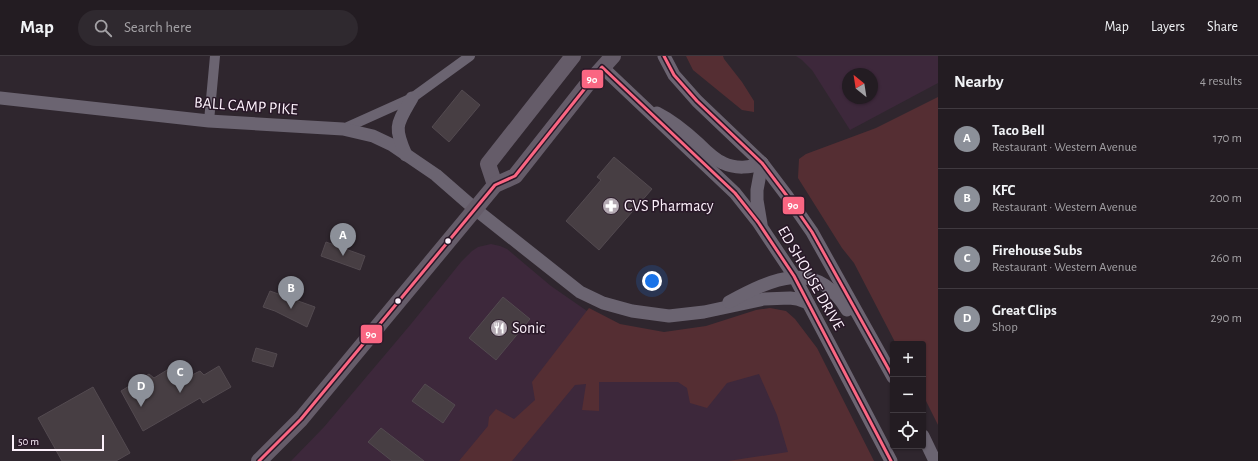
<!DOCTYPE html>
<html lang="en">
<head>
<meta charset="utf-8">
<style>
	body { margin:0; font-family:"Alegreya Sans",sans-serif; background:#2f292f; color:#f1f3f6 }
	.controls { position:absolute; right:12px; bottom:12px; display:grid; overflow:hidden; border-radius:4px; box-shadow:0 1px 3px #0004 }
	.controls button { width:36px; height:36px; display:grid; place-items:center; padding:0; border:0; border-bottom:1px solid #403a40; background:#231c22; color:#f1f3f6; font:20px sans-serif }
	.compass { position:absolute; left:842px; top:12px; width:36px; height:36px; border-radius:50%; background:#231c22; box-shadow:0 1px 3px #0004; rotate:330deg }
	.scale { position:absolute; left:12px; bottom:10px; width:92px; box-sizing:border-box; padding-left:4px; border:2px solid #fcf1fb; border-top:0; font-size:11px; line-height:14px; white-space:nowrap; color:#fcf1fb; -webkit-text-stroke:3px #291828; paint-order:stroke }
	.you { position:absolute; left:652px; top:225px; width:14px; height:14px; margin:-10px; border:3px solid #fff; border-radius:50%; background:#1a73e8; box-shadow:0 0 0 6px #1a73e833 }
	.badge { display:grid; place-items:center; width:26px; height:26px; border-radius:50%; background:#8c9099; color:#fff; font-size:13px; font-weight:700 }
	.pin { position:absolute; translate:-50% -33px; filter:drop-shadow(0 1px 2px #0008) }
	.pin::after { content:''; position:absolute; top:21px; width:14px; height:12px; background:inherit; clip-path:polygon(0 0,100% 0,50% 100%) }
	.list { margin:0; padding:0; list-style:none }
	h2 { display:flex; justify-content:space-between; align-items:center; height:52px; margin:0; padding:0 16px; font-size:17px }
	h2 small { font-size:13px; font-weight:400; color:#a3a1a5 }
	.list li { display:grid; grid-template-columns:26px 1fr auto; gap:12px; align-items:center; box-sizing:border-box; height:60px; padding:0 16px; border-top:1px solid #403a40 }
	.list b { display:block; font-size:15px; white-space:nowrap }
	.list p { margin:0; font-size:13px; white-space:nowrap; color:#a3a1a5 }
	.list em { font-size:13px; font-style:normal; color:#a3a1a5 }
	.icon { flex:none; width:22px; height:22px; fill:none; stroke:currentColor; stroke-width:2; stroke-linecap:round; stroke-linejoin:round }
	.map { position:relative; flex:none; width:938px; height:405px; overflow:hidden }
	header { display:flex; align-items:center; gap:24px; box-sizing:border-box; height:56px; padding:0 20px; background:#231c22; border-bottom:1px solid #403a40 }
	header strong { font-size:19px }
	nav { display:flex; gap:22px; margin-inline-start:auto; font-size:14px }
	.search { width:280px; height:36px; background:#2f292f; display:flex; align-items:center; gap:10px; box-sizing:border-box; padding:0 14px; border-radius:22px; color:#a3a1a5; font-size:15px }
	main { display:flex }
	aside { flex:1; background:#231c22 }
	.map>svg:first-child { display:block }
	.built { fill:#3d283b; fill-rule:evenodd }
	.green { fill:#552e33 }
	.building { fill:#473e43; stroke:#534a50 }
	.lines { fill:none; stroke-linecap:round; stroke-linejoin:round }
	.minor { stroke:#6b6471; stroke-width:10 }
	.tertiary { stroke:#6b6471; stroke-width:13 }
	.primary { stroke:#655c69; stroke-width:16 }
	.bus-1-casing { stroke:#291828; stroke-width:6 }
	.bus-1 { stroke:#fa6682; stroke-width:3 }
	.bus-dot { fill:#fcf1fb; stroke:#291828; stroke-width:1.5 }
	.labels { text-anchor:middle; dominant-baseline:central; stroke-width:3; stroke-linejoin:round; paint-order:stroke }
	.street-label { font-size:16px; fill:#fcf1fb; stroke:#291828 }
	.poi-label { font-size:16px; fill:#fcf1fb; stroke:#291828; text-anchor:start }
	.line-badge { stroke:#291828; stroke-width:1.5 }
	.badge-label { font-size:11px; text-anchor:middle; font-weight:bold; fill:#fff }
</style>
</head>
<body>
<header>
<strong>Map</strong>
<div class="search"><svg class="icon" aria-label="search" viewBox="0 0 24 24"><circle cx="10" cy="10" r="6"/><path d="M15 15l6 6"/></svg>Search here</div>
<nav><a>Map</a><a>Layers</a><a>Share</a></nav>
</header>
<main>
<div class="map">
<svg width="938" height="405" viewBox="0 0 938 405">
	<rect width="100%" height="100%" fill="#2f262e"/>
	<g class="built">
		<path d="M796 0H938V27L850 74 812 14 802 4ZM848 18H872V42H848Z"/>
		<polygon points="491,188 500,190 507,193 551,230 600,264 663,281 707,275 749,259 862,405 291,405 324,371 411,268 461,206 472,195 478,191"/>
	</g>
	<g class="green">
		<polygon points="686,0 723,0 724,3 742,26 754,45 754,56 742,54 693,14"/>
		<polygon points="938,41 938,369 923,339 923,288 896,288 854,207 842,192 798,122 799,103 806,98 876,72"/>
		<polygon points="589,252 620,268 664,276 706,270 756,254 770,252 786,255 795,263 817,292 874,405 728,405 788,396 777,359 759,318 727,327 707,352 690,347 687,332 678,326 599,326 599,355 582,354 586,328 575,329 512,405 459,405 488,370 489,361 496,353 514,363 535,344 532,326"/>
	</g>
	<g class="building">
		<polygon points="462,34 480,49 449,86 432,71"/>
		<polygon points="614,101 652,133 599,194 566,165 601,124 597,121"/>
		<polygon points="326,186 365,200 360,214 321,200"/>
		<polygon points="270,235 315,251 307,271 275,255 263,251"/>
		<polygon points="503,241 530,263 496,304 469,282"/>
		<polygon points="256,292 277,298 273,311 252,305"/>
		<polygon points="219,310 231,331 203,347 200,342 143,375 121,335 149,318 154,322 172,311 176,318 186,312 190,320 200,315 204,319"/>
		<polygon points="425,328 455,349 443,367 412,345"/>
		<polygon points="93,331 130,397 116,405 62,405 38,362"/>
		<polygon points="381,372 424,405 392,405 368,386"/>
	</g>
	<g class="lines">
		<g class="minor">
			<polyline points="209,65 215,0"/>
			<polyline points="343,73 412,42 470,0"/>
		</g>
		<g class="tertiary">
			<polyline points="664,0 674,19 697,45 762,107 787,140 812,176 893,321"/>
			<polyline points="602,11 735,137 758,166 794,220 891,405"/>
			<polyline points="0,42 209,65 343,73 373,80 392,89 436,119 475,153 580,236 603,247 632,255 669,260 704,256 764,243 790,242 797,243 808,247"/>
			<path d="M657 57C673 65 686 76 699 88 706 95 714 103 723 107 735 113 751 112 762 107"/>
			<path d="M406 99C393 70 397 68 412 42"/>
			<polyline points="761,168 757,144 757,134 762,107"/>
			<path d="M729 246C772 223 816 201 847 254"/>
			<polyline points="923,380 935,405"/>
		</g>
		<g class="primary">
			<polyline points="495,129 488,108 573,0"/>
			<polyline points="259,405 301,363 495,129 515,120 586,30 613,0"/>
		</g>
		<g class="bus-1-casing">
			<g id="bus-1">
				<polyline points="664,0 674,19 697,45 762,107 787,140 812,176 893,321"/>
				<polyline points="259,405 301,363 495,129 515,120 602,11 735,137 758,166 794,220 891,405"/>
			</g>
		</g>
		<use href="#bus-1" class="bus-1"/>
	</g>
	<defs>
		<g id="pharmacy-disc" transform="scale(0.9)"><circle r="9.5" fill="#b4aab3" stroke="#291828"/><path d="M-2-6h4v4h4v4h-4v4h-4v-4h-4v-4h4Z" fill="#fff"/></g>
		<g id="restaurant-disc" transform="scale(0.9)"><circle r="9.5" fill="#b4aab3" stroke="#291828"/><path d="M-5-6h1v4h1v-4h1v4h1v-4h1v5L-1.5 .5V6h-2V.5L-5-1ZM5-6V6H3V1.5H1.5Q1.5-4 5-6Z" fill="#fff"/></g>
	</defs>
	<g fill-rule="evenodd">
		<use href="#pharmacy-disc" x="611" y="150"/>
		<use href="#restaurant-disc" x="499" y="272"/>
	</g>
	<g class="bus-dot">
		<circle cx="448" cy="185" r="3.5"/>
		<circle cx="398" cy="245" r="3.5"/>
	</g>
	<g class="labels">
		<g class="street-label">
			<text transform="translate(246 50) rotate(4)">BALL CAMP PIKE</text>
			<text transform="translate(811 222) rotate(60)">ED SHOUSE DRIVE</text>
		</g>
		<g class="poi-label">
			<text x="624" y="150">CVS Pharmacy</text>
			<text x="512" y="272">Sonic</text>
		</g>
	</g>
	<g class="line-badge">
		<rect x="581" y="13" width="23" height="20" rx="4" fill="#fa6682"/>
		<rect x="782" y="140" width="23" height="19" rx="4" fill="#fa6682"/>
		<rect x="360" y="268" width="23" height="20" rx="4" fill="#fa6682"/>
	</g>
	<g class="badge-label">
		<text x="592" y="27">90</text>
		<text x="793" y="153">90</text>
		<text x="371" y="282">90</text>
	</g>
</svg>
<div class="controls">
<button>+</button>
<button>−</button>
<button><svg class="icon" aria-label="locate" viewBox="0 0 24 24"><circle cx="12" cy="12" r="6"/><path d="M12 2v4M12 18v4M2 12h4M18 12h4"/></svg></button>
</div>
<svg class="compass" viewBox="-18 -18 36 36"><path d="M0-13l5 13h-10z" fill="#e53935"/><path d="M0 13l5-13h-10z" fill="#a3a1a5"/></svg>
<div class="scale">50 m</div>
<div class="you"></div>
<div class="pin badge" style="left:343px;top:200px">A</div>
<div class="pin badge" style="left:291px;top:253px">B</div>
<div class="pin badge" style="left:180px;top:337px">C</div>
<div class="pin badge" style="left:141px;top:351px">D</div>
</div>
<aside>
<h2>Nearby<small>4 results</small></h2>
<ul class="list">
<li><span class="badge">A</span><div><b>Taco Bell</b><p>Restaurant · Western Avenue</p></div><em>170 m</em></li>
<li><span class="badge">B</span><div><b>KFC</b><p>Restaurant · Western Avenue</p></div><em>200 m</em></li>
<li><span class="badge">C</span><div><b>Firehouse Subs</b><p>Restaurant · Western Avenue</p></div><em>260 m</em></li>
<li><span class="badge">D</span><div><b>Great Clips</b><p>Shop</p></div><em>290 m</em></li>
</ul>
</aside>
</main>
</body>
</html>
